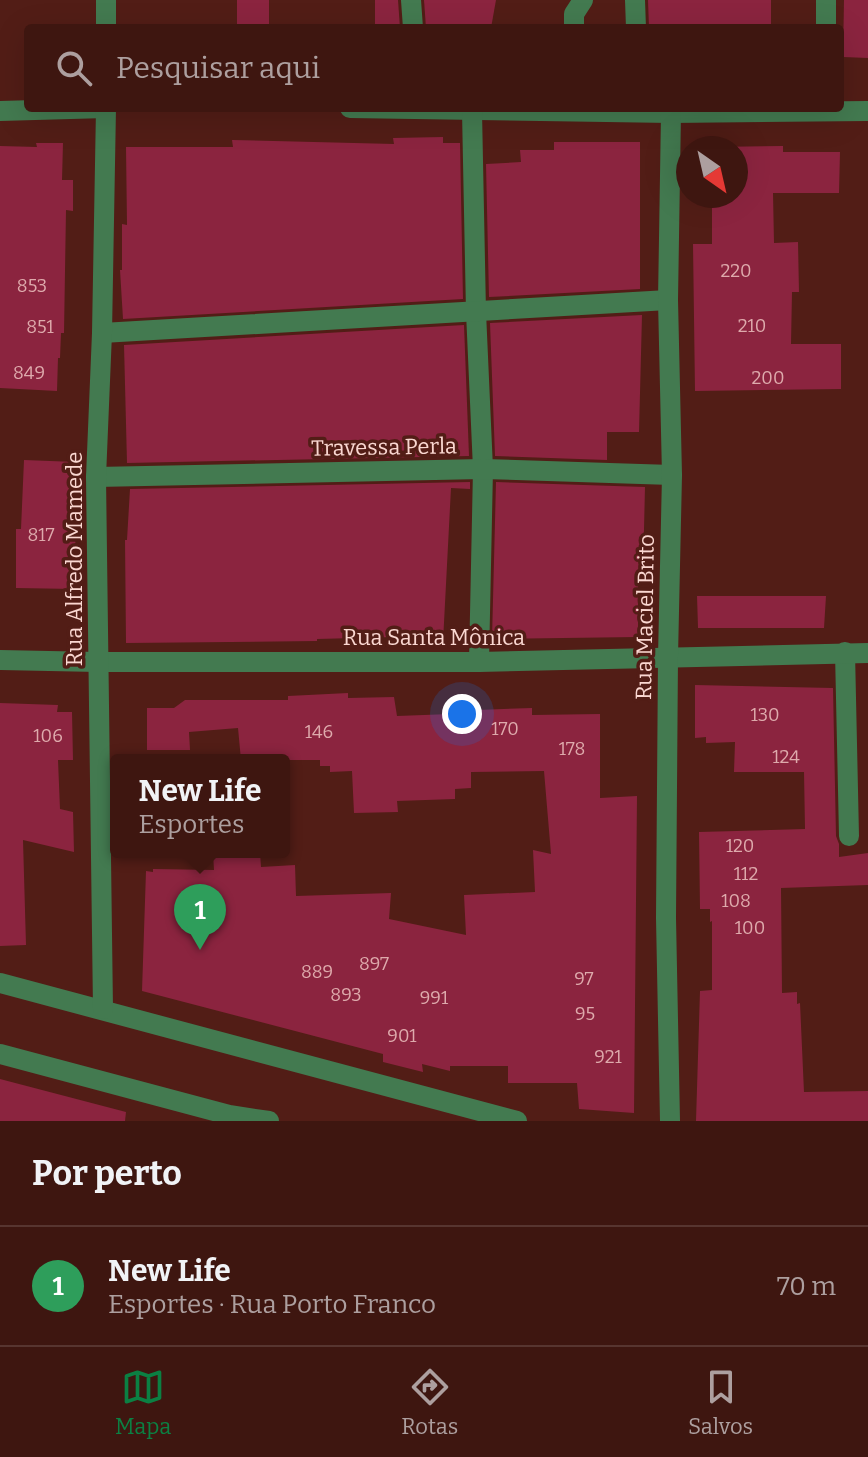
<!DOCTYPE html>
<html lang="pt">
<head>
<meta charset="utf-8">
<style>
	body { margin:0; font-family:Bitter,serif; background:#451f19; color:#f1f3f6 }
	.compass { position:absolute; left:676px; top:136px; width:72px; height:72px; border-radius:50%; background:#3e1610; box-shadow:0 8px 32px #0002; rotate:146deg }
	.you { position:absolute; left:462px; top:714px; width:28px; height:28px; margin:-20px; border:6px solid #fff; border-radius:50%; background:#1a73e8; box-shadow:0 0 0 12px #1a73e833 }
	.badge { display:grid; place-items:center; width:52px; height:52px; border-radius:50%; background:#0b8043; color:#fff; font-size:26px; font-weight:700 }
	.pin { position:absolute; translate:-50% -66px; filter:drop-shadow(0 2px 4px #0008) }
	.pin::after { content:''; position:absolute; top:42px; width:28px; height:24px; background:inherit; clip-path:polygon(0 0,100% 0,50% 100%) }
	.popup { position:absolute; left:110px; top:754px; width:180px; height:104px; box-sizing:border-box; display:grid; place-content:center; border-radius:8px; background:#3e1610; filter:drop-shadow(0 2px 6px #0005); font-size:26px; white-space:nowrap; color:#ad9f9f }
	.popup b { font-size:30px; color:#f1f3f6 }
	.popup::after { content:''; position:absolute; left:50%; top:100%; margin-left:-16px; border:16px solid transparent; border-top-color:#3e1610 }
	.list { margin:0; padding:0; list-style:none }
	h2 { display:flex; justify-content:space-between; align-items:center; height:104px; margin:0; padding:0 32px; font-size:34px }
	h2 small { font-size:26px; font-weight:400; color:#ad9f9f }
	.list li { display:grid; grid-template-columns:52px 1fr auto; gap:24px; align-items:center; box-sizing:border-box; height:120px; padding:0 32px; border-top:2px solid #573530 }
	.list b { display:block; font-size:30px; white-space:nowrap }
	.list p { margin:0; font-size:26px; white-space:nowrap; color:#ad9f9f }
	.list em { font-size:26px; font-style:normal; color:#ad9f9f }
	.icon { flex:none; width:44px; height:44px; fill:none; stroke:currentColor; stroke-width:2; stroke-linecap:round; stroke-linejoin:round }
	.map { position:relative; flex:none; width:868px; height:1121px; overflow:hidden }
	.search { position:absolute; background:#3e1610; box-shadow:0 8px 32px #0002; left:24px; right:24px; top:24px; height:88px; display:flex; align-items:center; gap:20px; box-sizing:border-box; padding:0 28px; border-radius:8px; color:#ad9f9f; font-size:30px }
	.sheet { height:224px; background:#3e1610 }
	nav { display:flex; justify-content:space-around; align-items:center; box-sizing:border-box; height:112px; border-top:2px solid #573530; background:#3e1610; font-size:22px; color:#ad9f9f }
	nav a { display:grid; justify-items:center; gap:4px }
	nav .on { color:#0b8043 }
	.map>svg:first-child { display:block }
	.building { fill:#8b243f }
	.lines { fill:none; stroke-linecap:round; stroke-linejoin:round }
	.minor { stroke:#437a50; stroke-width:20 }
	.labels { text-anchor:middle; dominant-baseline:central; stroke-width:7; stroke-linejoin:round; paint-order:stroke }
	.number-label { font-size:18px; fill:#deaaac }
	.street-label { font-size:22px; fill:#fad7d1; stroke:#521d16 }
</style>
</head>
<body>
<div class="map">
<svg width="868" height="1121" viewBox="0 0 868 1121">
	<rect width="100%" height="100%" fill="#521d16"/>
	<g class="building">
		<rect x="237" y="0" width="32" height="28"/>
		<polygon points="375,0 398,0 400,28 375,28"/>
		<polygon points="424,0 496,0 491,28 426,28"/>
		<polygon points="648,0 771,0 771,28 649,28"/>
		<polygon points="844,0 868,0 868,58 843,57"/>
		<polygon points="443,137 443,143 460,143 463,299 123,319 120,270 122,270 122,224 127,225 126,147 233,147 232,140 394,144 393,138"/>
		<polygon points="554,142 640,142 640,289 489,297 486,164 521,162 520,150 554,150"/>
		<polygon points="36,143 63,143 62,180 73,180 73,211 66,210 64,333 61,333 60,358 58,358 57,391 0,388 0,146 37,147"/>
		<polygon points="783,146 783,152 840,152 839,193 773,193 774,243 798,242 799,292 792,292 791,344 841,344 841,389 695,391 693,244 712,244 712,196 736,196 736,148 711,147"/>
		<polygon points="642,315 639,432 607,432 607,460 495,456 490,323"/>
		<polygon points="464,325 469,456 127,463 124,345"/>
		<polygon points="24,460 76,462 75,589 16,588 16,529 21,529"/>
		<polygon points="470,482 470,489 451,488 443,642 393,642 393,637 317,639 317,641 126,643 125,540 127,540 130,489"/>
		<polygon points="496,482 645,487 643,572 638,572 638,637 492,639"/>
		<polygon points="697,596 826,596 824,628 698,628"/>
		<polygon points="695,685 833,688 836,836 839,844 839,857 868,853 868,885 781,888 782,993 797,992 797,1004 800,1003 804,1092 868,1091 868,1121 696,1121 700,991 712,990 712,921 710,922 710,909 700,909 699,832 805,829 804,772 734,772 735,742 706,743 706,737 695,738"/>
		<polygon points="348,693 348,698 394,697 397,716 477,713 477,710 532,708 532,715 600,714 600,798 637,796 634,1113 579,1109 577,1083 508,1083 508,1066 450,1066 450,1071 422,1064 423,1072 383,1062 383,1054 142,991 146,871 153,872 153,869 214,870 213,852 260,852 261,867 295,865 296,896 391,893 389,919 466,935 464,895 535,892 533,850 551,854 544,771 471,772 471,788 455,789 455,799 397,801 398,812 354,813 352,771 330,772 330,766 320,766 320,760 241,760 238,728 189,732 190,750 147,750 147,708 174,708 185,700 288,700 288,696"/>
		<polygon points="0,703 58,705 57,712 72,712 73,760 58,760 60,809 73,812 74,852 23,840 26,945 0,946"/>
		<polygon points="0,1079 126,1112 125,1121 0,1121"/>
	</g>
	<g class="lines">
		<g class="minor">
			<polyline points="411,0 413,28"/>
			<polyline points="635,0 636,28"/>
			<polyline points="826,0 826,28"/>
			<polyline points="106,28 106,0"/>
			<polyline points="574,28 574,14 583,0"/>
			<polyline points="350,108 671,113 868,111"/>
			<polyline points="0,111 106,108"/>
			<polyline points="472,111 476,312 483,469 479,662"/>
			<polyline points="102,333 668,300"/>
			<polyline points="96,477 483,469 672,475"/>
			<polyline points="845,652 849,836"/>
			<polyline points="0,660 98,662 479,662 868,653"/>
			<polyline points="0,983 517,1121"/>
			<polyline points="103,1009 96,477 102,333 106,108"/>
			<polyline points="0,1054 229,1115 269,1121"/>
			<polyline points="670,1121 666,918 668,657 672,475 668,300 671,113"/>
		</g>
	</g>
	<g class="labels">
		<g class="number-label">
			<text x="736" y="271">220</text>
			<text x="32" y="286">853</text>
			<text x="752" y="326">210</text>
			<text x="40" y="327">851</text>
			<text x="29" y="373">849</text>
			<text x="768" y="378">200</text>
			<text x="41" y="535">817</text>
			<text x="765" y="715">130</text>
			<text x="505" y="729">170</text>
			<text x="319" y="732">146</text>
			<text x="48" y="736">106</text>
			<text x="572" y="749">178</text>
			<text x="786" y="757">124</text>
			<text x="740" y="846">120</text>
			<text x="746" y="874">112</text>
			<text x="736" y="901">108</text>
			<text x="750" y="928">100</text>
			<text x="374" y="964">897</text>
			<text x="317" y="972">889</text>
			<text x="584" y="979">97</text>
			<text x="346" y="995">893</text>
			<text x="434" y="998">991</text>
			<text x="585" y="1014">95</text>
			<text x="402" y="1036">901</text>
			<text x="608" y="1057">921</text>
		</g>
		<g class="street-label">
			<text transform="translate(384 447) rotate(-1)">Travessa Perla</text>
			<text transform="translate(74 559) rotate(-90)">Rua Alfredo Mamede</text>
			<text transform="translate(645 617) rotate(-89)">Rua Maciel Brito</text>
			<text x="434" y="637">Rua Santa Mônica</text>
		</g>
	</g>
</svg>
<svg class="compass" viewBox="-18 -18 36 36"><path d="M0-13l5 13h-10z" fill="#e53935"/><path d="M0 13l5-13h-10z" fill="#ad9f9f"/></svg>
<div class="you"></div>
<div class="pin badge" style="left:200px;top:950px;background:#2e9e5b">1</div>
<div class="popup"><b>New Life</b>Esportes</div>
<div class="search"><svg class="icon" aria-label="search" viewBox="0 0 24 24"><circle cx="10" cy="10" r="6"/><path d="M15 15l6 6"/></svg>Pesquisar aqui</div>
</div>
<section class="sheet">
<h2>Por perto<small></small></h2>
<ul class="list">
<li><span class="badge" style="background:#2e9e5b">1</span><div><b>New Life</b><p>Esportes · Rua Porto Franco</p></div><em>70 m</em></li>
</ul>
</section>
<nav>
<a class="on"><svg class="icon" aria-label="map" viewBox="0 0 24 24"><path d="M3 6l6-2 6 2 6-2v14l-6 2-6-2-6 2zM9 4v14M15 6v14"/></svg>Mapa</a>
<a><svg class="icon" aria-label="directions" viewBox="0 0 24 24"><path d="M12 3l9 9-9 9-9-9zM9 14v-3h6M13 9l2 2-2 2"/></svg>Rotas</a>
<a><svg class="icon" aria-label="saved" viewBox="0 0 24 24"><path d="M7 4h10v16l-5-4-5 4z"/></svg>Salvos</a>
</nav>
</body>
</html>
